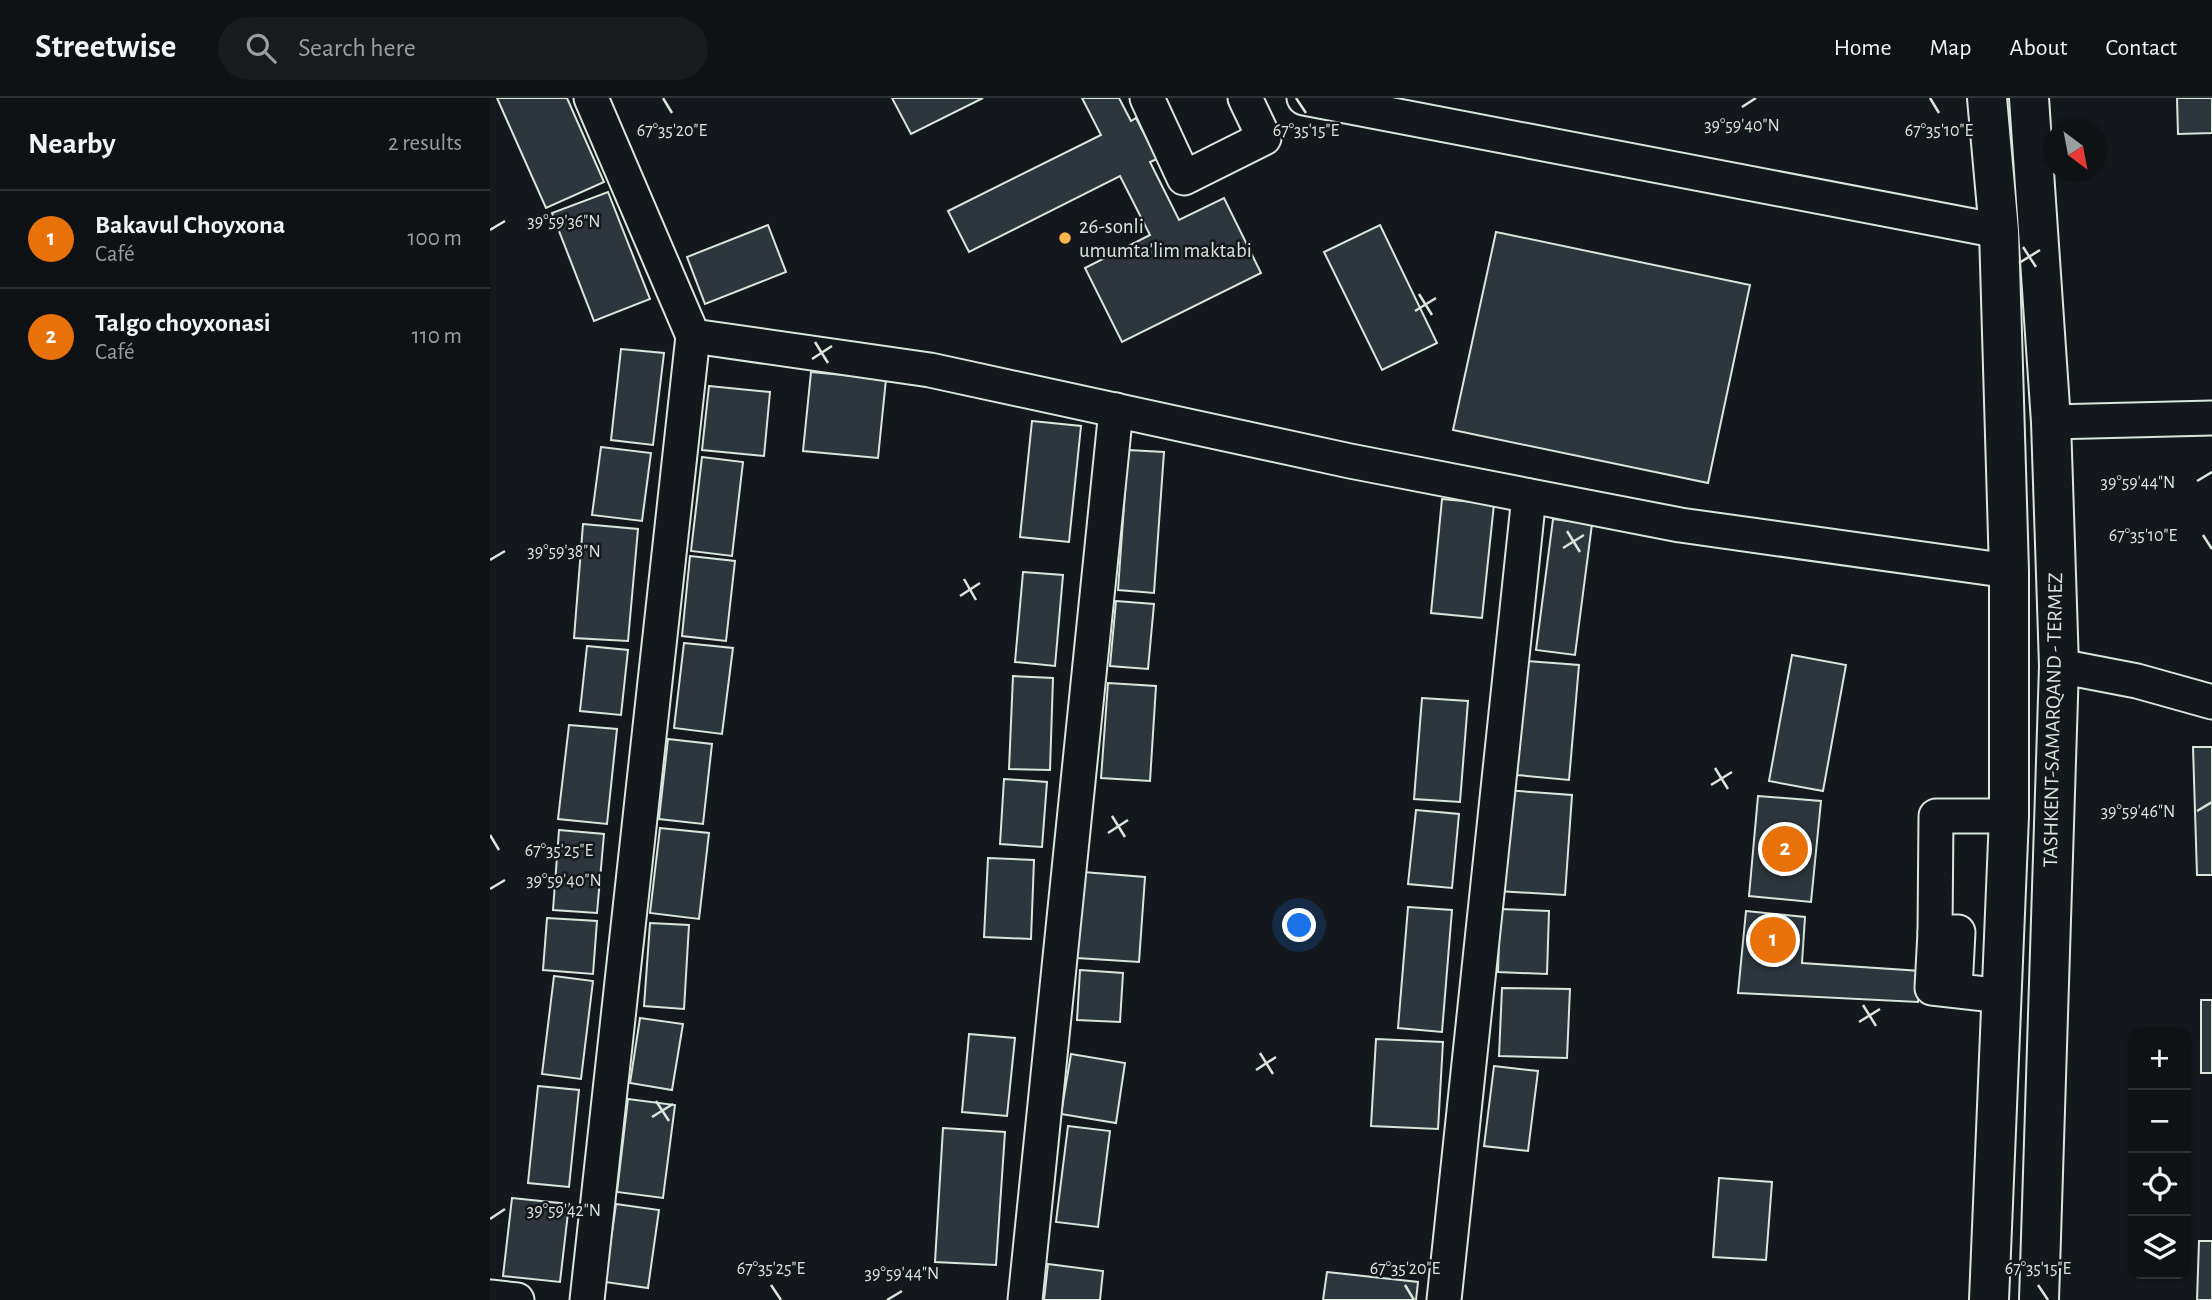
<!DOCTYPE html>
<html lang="en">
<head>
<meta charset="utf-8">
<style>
	body { margin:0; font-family:"Alegreya Sans",sans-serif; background:#181b1e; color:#f1f3f6 }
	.controls { position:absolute; right:21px; bottom:21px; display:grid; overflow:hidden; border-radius:14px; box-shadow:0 2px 5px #0004 }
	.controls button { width:63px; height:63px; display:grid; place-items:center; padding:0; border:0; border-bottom:2px solid #2f3234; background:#0f1215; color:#f1f3f6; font:35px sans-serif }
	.compass { position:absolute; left:1554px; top:21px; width:63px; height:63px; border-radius:50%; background:#0f1215; box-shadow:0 2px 5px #0004; rotate:148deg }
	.you { position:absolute; left:810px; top:828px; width:24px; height:24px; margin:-18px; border:5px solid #fff; border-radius:50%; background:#1a73e8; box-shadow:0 0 0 10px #1a73e833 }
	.badge { display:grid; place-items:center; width:46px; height:46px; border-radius:50%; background:#ffb74d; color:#fff; font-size:23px; font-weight:700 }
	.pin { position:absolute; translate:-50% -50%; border:4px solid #fff; box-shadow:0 2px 7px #0006 }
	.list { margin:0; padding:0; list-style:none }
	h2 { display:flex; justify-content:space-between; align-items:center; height:91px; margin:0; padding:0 28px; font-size:30px }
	h2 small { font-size:23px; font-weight:400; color:#9b9ea0 }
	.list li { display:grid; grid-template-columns:46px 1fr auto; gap:21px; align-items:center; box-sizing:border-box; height:98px; padding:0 28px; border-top:2px solid #2f3234 }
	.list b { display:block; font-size:26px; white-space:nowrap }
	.list p { margin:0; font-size:23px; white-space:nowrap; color:#9b9ea0 }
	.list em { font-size:23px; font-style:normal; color:#9b9ea0 }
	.icon { flex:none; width:38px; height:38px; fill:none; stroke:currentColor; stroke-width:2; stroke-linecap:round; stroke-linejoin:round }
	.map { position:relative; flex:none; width:1722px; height:1202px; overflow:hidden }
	header { display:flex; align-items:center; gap:42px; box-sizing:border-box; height:98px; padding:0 35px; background:#0f1215; border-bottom:2px solid #2f3234 }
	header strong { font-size:33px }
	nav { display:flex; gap:38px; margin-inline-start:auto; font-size:24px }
	.search { width:490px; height:63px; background:#181b1e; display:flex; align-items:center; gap:18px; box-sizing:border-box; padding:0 24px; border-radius:38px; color:#9b9ea0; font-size:26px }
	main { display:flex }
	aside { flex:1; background:#0f1215 }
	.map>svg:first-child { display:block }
	.building { fill:#2c363c; stroke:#d8e6dc; stroke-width:2 }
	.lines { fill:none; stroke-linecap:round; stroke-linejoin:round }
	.minor-casing { stroke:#d8e6dc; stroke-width:37 }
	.highway-casing { stroke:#d8e6dc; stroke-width:42 }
	.minor { stroke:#14181c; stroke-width:33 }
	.highway { stroke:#14181c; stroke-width:38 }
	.ticks { fill:none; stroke:#d8e6dc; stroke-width:2.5 }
	.poi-dot { fill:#ffb74d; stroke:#14181c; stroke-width:2.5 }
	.labels { text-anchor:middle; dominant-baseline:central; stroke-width:5; stroke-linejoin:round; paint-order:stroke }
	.poi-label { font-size:21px; fill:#d8e6dc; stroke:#14181c; text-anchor:start }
	.street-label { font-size:21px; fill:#d8e6dc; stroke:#14181c }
	.ticks-label { font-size:18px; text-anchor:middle; fill:#d8e6dc; stroke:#14181c; stroke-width:5; stroke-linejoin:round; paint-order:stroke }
</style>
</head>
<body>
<header>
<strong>Streetwise</strong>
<div class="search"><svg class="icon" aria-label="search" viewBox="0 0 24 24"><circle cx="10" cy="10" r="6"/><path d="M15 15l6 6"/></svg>Search here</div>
<nav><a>Home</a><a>Map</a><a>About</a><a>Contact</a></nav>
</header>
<main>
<aside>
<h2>Nearby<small>2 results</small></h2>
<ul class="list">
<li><span class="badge" style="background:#e8710a">1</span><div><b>Bakavul Choyxona</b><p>Café</p></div><em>100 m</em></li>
<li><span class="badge" style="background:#e8710a">2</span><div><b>Talgo choyxonasi</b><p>Café</p></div><em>110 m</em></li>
</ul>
</aside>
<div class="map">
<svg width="1722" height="1202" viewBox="0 0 1722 1202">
	<rect width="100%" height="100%" fill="#14181c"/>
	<g class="building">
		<polygon points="7,0 77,0 114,84 56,110"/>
		<polygon points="402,0 493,0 421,36"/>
		<polygon points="592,0 629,0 641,23 646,20 667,61 660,64 689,122 734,100 771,175 632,244 595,170 660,137 630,78 479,154 458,113 611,37"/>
		<polygon points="1687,0 1722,0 1722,35 1688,36"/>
		<polygon points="118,94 160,201 104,223 62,115"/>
		<polygon points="278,127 296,174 215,206 197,159"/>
		<polygon points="890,127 947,245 892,272 834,154"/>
		<polygon points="1006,134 1260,187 1218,385 963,332"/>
		<polygon points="131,251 174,255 163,347 121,342"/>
		<polygon points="321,274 396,281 388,360 313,353"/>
		<polygon points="219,288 280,294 274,358 212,352"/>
		<polygon points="542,323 591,328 579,444 530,439"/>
		<polygon points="111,349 161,355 152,423 102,417"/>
		<polygon points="638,352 674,354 664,495 628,492"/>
		<polygon points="212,359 253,364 242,458 201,453"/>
		<polygon points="952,401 1004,406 992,520 941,515"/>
		<polygon points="1063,421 1102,426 1085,557 1046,552"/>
		<polygon points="93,426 148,431 138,543 84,540"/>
		<polygon points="200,458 245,463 236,543 192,538"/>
		<polygon points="533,474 573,477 565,568 525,564"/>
		<polygon points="626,503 664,506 658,571 620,568"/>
		<polygon points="194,545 243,550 232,636 184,630"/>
		<polygon points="97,548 138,552 131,617 90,613"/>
		<polygon points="1302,557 1356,567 1333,693 1279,683"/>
		<polygon points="1037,563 1089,567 1079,682 1027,677"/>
		<polygon points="523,578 563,580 560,672 519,671"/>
		<polygon points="618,585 666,588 660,683 611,680"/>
		<polygon points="932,600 978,603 970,704 924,701"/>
		<polygon points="79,627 127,631 117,726 68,721"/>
		<polygon points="178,641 222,646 213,726 169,721"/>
		<polygon points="1703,649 1722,649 1722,777 1707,777"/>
		<polygon points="514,681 557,684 552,749 510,746"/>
		<polygon points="1014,692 1082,697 1075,797 1007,793"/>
		<polygon points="1268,698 1331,703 1321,804 1259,798"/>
		<polygon points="926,712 969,716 962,790 918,786"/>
		<polygon points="170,730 219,735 209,821 160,815"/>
		<polygon points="69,732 114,736 107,815 63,812"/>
		<polygon points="498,760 544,762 541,841 494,839"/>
		<polygon points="593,774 655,779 649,864 587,860"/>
		<polygon points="918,809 962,812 952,934 908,930"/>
		<polygon points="1010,811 1059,813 1057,876 1008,874"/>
		<polygon points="1256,813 1315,819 1312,865 1431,873 1428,904 1248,895"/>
		<polygon points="57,820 107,823 103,876 53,872"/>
		<polygon points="160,825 199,827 194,911 154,908"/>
		<polygon points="590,872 633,875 630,924 587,922"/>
		<polygon points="64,878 103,883 91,981 52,976"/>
		<polygon points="1012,890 1080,891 1077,960 1009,958"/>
		<rect x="1711" y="902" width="11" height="73"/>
		<polygon points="150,920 193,926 182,992 140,985"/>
		<polygon points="479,936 525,940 517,1018 472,1014"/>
		<polygon points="886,941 953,944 948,1031 881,1028"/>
		<polygon points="581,956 635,965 626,1025 571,1016"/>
		<polygon points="1004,968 1048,973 1038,1053 994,1048"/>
		<polygon points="48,988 89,992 79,1089 38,1085"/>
		<polygon points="138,1001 185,1007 173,1100 127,1094"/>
		<polygon points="578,1028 620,1033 608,1129 566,1124"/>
		<polygon points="453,1030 515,1034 506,1167 445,1164"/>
		<polygon points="1229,1080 1282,1084 1276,1162 1223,1159"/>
		<polygon points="22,1100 79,1106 70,1184 13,1178"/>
		<polygon points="126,1106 169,1112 158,1190 115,1184"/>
		<polygon points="1709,1143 1722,1143 1722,1202 1707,1202"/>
		<polygon points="558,1166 613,1173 610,1202 554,1202"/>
		<polygon points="837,1174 928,1184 926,1202 833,1202"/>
	</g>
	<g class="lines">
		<g class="minor-casing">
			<g id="minor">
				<polyline points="101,0 203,238 440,272 860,363 1190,427 1519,473"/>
				<polyline points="657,0 694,80 774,40 755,0"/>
				<polyline points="814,0 1509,133"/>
				<polyline points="1561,324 1722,320"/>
				<polyline points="1569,568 1647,583 1722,604"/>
				<polyline points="1445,834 1446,718 1519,718"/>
				<polyline points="1465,891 1468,834 1445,834 1442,890 1513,898"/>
				<polyline points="0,1199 27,1202"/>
				<polyline points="97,1202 203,238"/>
				<polyline points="535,1202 626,312"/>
				<polyline points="954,1202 1039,398"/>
			</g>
		</g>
		<g class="highway-casing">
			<g id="highway">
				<polyline points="1497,0 1509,133 1519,473 1519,718 1499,1202"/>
				<polyline points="1539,0 1561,324 1569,568 1549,1202"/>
			</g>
		</g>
		<use href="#minor" class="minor"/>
		<use href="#highway" class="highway"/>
	</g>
	<path class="ticks" d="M173 0 182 15M806 0 816 15M1440 0 1449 15M1252 9 1266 0M0 132 15 123M1533 149 1546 169M1529 165 1550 152M929 196 942 217M925 213 946 200M325 244 338 265M322 261 342 248M1707 383 1722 374M1077 433 1090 454M1713 437 1722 451M1073 450 1094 437M0 462 15 453M474 481 486 502M470 498 490 485M1225 670 1238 691M1221 687 1242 674M1707 713 1722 704M622 718 635 739M618 735 638 722M0 737 9 752M0 791 15 782M1373 907 1386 928M1369 924 1390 911M770 955 783 976M766 972 786 959M166 1003 179 1023M162 1019 183 1006M0 1121 15 1111M281 1187 291 1202M915 1187 924 1202M1548 1187 1558 1202M397 1202 412 1193"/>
	<circle class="poi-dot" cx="575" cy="140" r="7"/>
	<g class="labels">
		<g class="poi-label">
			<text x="589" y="128">26-sonli<tspan x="589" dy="24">umumta'lim maktabi</tspan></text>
		</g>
		<g class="street-label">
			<text transform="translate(1563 622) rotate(-89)">TASHKENT-SAMARQAND - TERMEZ</text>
		</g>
	</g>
	<g class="ticks-label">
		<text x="1252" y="33">39°59'40"N</text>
		<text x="182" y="38">67°35'20"E</text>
		<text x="816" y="38">67°35'15"E</text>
		<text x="1449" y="38">67°35'10"E</text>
		<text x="74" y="129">39°59'36"N</text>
		<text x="1648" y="390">39°59'44"N</text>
		<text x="1653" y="443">67°35'10"E</text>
		<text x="74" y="459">39°59'38"N</text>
		<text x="1648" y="719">39°59'46"N</text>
		<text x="69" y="758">67°35'25"E</text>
		<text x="74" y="788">39°59'40"N</text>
		<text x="74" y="1118">39°59'42"N</text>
		<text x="281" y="1176">67°35'25"E</text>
		<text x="915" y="1176">67°35'20"E</text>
		<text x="1548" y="1176">67°35'15"E</text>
		<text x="412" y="1181">39°59'44"N</text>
	</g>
</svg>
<div class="controls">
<button>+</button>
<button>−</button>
<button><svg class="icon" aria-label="locate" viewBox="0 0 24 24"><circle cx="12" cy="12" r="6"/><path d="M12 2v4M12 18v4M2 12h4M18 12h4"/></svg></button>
<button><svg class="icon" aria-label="layers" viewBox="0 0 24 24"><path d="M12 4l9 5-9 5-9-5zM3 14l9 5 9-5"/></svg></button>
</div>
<svg class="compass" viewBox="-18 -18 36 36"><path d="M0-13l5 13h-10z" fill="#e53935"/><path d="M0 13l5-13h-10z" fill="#9b9ea0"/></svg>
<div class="you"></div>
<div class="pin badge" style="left:1283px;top:842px;background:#e8710a">1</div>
<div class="pin badge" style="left:1295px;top:751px;background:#e8710a">2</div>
</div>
</main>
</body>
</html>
